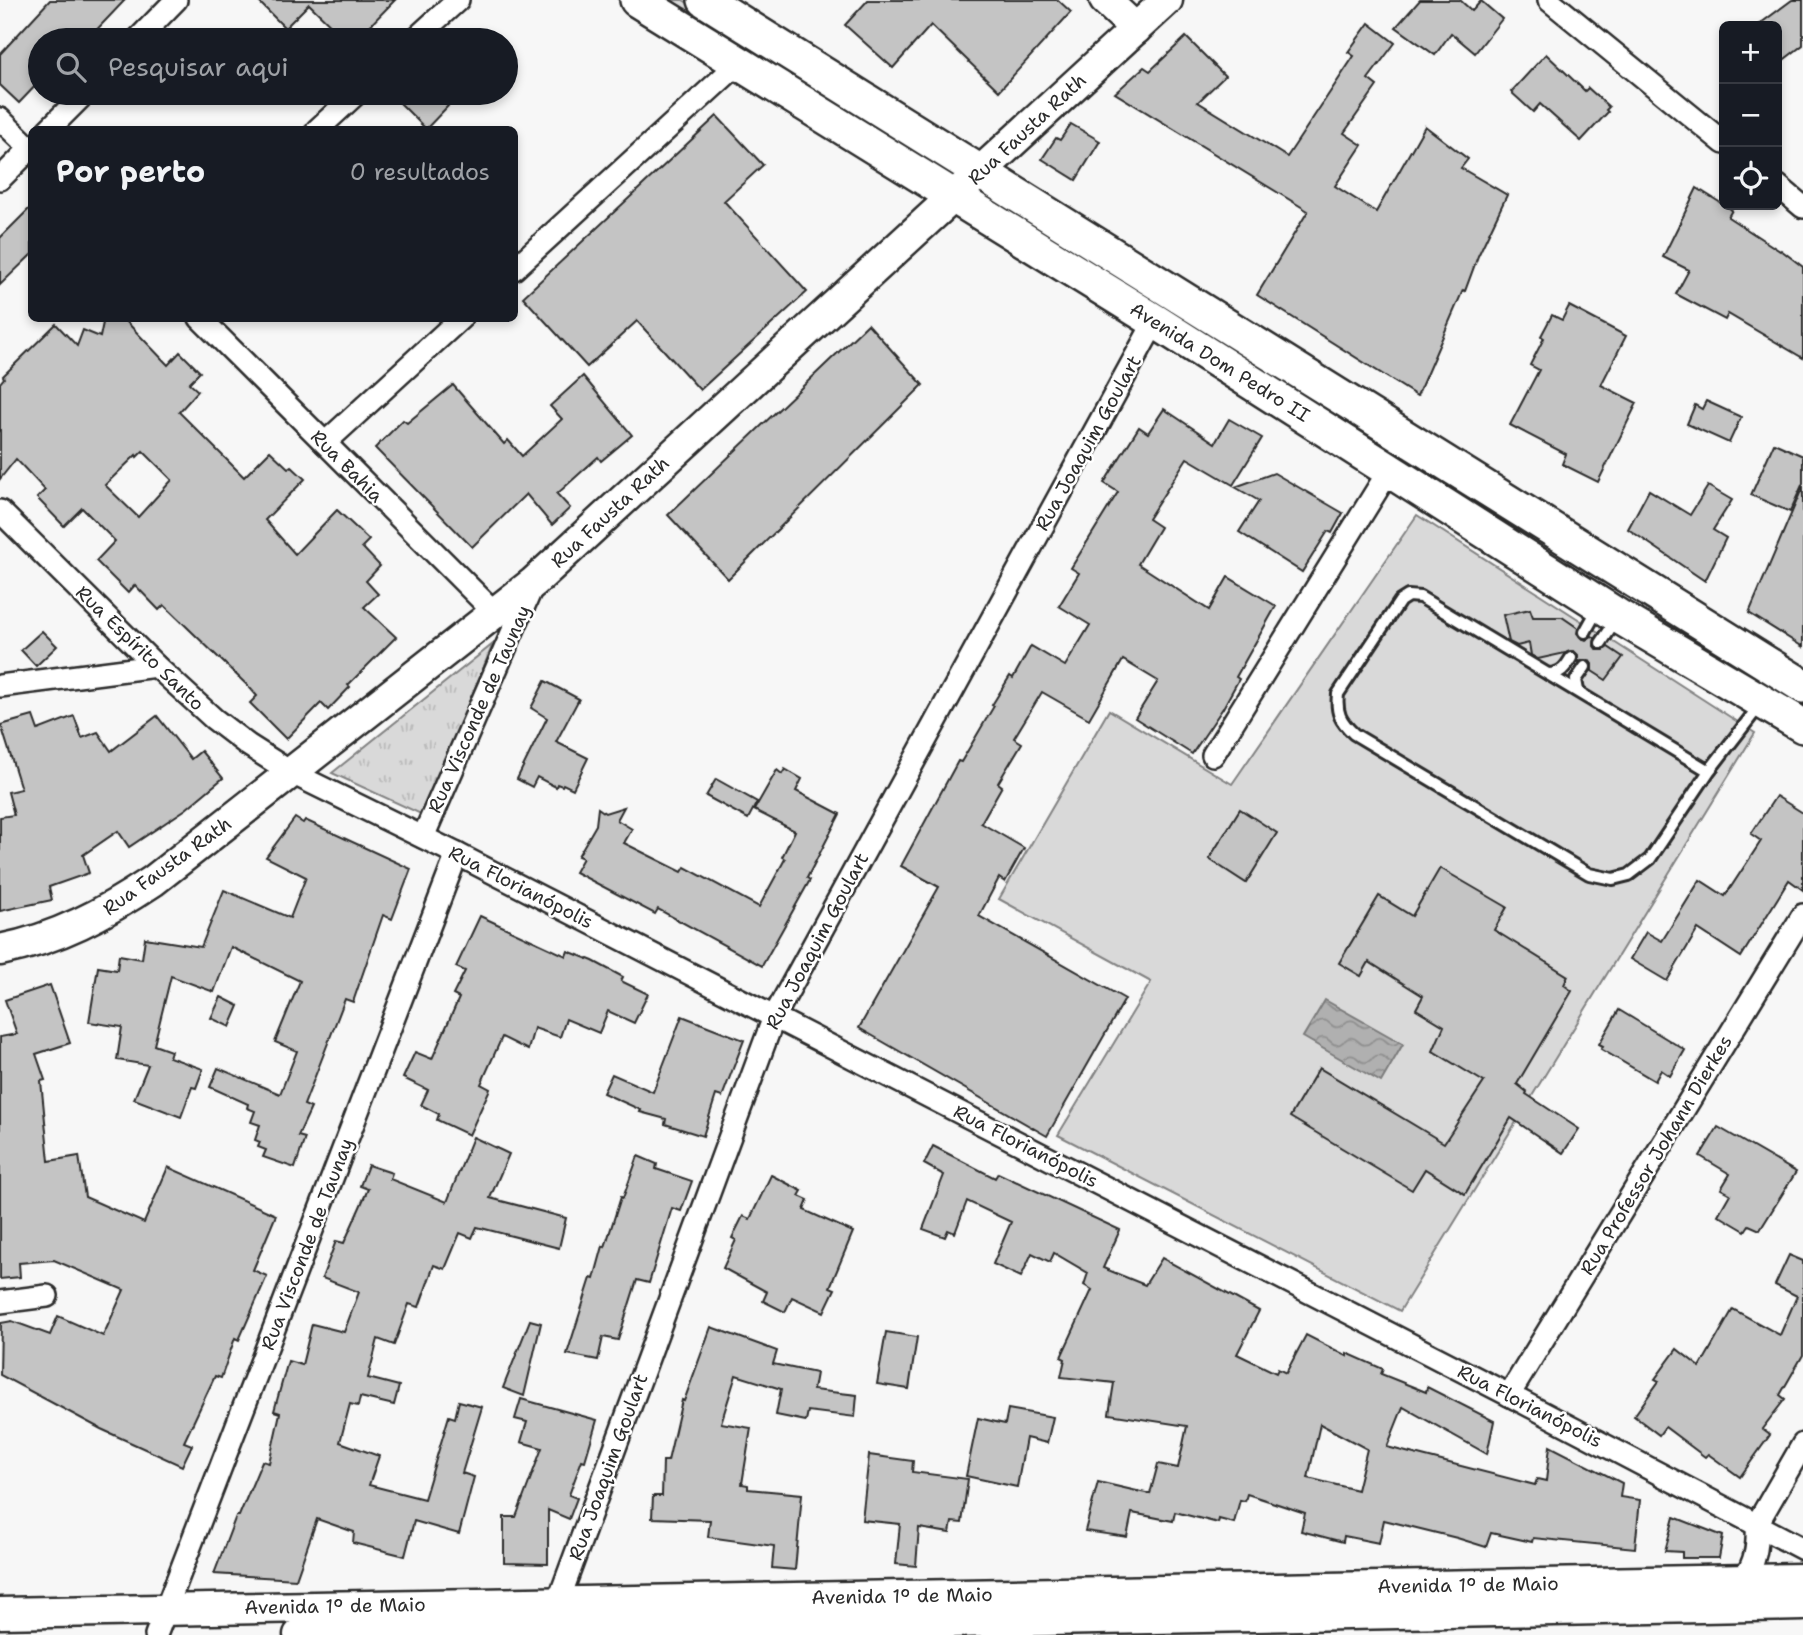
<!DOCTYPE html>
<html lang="pt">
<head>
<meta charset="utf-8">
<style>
	body { margin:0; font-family:"Shantell Sans",sans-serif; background:#20242c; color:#f1f3f6 }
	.controls { position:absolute; right:21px; top:21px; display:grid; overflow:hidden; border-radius:10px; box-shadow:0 4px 10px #0003 }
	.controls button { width:63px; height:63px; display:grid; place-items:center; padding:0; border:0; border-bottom:2px solid #363941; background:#171b24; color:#f1f3f6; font:35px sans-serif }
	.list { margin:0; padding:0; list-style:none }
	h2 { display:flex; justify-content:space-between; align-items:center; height:91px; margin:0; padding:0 28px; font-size:30px }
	h2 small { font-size:23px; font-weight:400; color:#9ea1a6 }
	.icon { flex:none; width:38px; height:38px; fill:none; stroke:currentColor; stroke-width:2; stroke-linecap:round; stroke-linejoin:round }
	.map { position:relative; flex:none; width:1803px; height:1635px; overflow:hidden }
	.search { position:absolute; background:#171b24; box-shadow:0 4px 10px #0003; left:28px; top:28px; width:490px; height:77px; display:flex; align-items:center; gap:18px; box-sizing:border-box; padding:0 24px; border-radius:38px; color:#9ea1a6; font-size:26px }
	.panel { position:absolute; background:#171b24; box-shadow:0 4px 10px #0003; left:28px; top:126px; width:490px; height:196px; border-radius:10px }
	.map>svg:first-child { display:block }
	.grass { fill:url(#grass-tufts); stroke:#828282; stroke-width:2 }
	.pitch { fill:#d9d9d9; stroke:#828282; stroke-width:2 }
	.water { fill:url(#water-waves); stroke:#7b7b7b; stroke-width:2 }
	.building { fill:#c4c4c4; stroke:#2b2b2b; stroke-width:2; fill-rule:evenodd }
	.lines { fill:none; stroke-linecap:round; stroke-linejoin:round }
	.lane-casing { stroke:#2b2b2b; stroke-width:16 }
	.street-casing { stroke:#2b2b2b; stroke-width:26 }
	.secondary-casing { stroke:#2b2b2b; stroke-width:35 }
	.primary-casing { stroke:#2b2b2b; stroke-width:38 }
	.lane { stroke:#fff; stroke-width:10 }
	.street { stroke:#fff; stroke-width:21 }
	.secondary { stroke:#fff; stroke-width:30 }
	.primary { stroke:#fff; stroke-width:33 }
	.labels { text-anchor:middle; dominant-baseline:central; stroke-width:5; stroke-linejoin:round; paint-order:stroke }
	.street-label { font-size:19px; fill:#2b2b2b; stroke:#fff }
</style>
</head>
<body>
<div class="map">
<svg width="1803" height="1635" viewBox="0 0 1803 1635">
	<defs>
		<pattern id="grass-tufts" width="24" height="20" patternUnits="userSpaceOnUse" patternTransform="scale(1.75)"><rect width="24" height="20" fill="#d9d9d9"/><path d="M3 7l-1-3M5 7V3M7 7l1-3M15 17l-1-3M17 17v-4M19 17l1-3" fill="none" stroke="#bababa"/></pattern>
		<pattern id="water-waves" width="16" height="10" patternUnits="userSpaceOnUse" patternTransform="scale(1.75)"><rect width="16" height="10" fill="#b0b0b0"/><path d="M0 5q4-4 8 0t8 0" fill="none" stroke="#8f8f8f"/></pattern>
	</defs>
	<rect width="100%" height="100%" fill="#f7f7f7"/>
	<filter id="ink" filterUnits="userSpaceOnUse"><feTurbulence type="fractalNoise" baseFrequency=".0143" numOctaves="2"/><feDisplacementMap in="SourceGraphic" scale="14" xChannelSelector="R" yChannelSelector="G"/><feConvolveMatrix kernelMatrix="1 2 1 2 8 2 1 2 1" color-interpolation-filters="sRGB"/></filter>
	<g filter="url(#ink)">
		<g class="grass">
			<polygon points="664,0 683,0 933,157 928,165"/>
			<polygon points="998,197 1803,700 1803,713 997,208"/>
			<polygon points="493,644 423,815 332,773"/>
		</g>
		<polygon class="pitch" points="1417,515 1755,733 1400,1311 1058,1135 1151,982 999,899 1109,710 1232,784"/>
		<polygon class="water" points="1325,1000 1403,1044 1381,1082 1303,1037"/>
		<g class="building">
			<polygon points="50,0 125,0 87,40 40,40 40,81 19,103 0,85 0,54"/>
			<polygon points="257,0 395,0 356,40 346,40 309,4 285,28"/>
			<polygon points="868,0 1058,0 1071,12 999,91 931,25 893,68 845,25"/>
			<polygon points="1420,0 1460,0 1472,11 1481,1 1502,19 1475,53 1451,33 1435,55 1396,27"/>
			<polygon points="1792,0 1803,0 1803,45 1777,65 1777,26 1757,26"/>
			<polygon points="1369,23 1395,43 1368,79 1377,86 1344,133 1362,145 1335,186 1376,212 1425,126 1468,159 1461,168 1507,195 1478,256 1465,291 1463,290 1417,396 1257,295 1308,211 1115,93 1144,67 1150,71 1186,37 1225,76 1198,102 1287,157 1354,56 1348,52"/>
			<polygon points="1546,54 1585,91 1588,88 1609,107 1606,110 1608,112 1581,141 1540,104 1533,112 1511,92"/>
			<polygon points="390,93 435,93 448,106 426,129"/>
			<polygon points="717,116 763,165 724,201 807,292 700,390 637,321 587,367 523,297"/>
			<polygon points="1071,124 1100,141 1076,180 1042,159 1056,138 1060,140"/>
			<polygon points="1697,188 1732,210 1728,217 1780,251 1781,250 1803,267 1803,358 1728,314 1725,320 1676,294 1689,270 1663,257"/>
			<polygon points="32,206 32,254 0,285 0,238"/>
			<polygon points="1569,306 1626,336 1601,385 1637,403 1598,482 1562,464 1566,454 1510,425 1539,370 1530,365 1544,338 1541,336 1552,315 1562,320"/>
			<path d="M104 318H123L168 365 180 352 200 372 189 383 198 391 179 412 244 477 270 451 288 468 291 466 305 479 265 520 295 554 337 510 369 540 362 547 380 566 366 581 378 594 364 607 396 637 348 685 350 687 328 710 321 703 286 739 250 703 257 696 250 688 164 605 159 610 135 585 128 593 96 561 115 541 82 508 64 526 37 498 45 490 16 459 0 479V383L4 378 3 376 56 324 77 346 83 330 100 337ZM143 451 172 480 138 517 105 485 136 455 137 457Z"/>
			<polygon points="868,324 923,385 728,579 668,515"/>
			<polygon points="583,376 632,435 601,461 598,457 557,494 570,508 552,525 526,494 472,547 375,448 403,420 407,423 453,385 504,444 508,440 522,456 562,419 550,406"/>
			<polygon points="1706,401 1741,417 1729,443 1687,424 1695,405 1702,409"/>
			<polygon points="1164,409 1215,443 1229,419 1262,438 1233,485 1187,458 1148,519 1160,527 1138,564 1209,610 1228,577 1276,606 1236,677 1239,679 1223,708 1192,754 1135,718 1158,681 1123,660 1089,719 1042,692 1014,738 1022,743 998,783 1002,786 981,823 1024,848 1005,882 999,878 979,916 1125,999 1047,1136 859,1028 939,887 901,866 958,761 961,762 994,706 992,705 1010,676 1013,678 1031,646 1065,666 1090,625 1059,606 1079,573 1071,568 1118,492 1104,483 1139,427 1148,433"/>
			<polygon points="1774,443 1803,456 1803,483 1790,512 1751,495"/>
			<polygon points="1274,473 1343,513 1332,533 1328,531 1302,572 1239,532 1259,501 1235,487"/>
			<polygon points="1708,486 1732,500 1713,530 1726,538 1705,581 1628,529 1649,490 1690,515"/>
			<polygon points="1803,486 1803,647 1749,613"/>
			<polygon points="1530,609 1533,617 1562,617 1578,628 1577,633 1581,638 1586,640 1592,636 1595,638 1594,646 1597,650 1604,650 1608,647 1623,657 1606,680 1592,671 1592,664 1589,660 1578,662 1578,655 1574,651 1538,659 1531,655 1529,643 1517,646 1509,642 1503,615"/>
			<polygon points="42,631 57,646 36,666 21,650"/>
			<polygon points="545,681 579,699 556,742 588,758 573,789 563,784 562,786 557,784 556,787 537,777 532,787 517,779 547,718 531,708"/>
			<polygon points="33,716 38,730 74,716 82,738 98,732 111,751 157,716 191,759 201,751 223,778 186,809 129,847 118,831 83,855 89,873 49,887 52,900 0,911 0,817 14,815 8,792 21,789 1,725"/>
			<polygon points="785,769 802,779 796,791 840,814 807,878 810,880 762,966 658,909 655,914 575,872 583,858 578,856 596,825 598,808 605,813 624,807 617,820 632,829 624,843 682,872 685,867 759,907 785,859 782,857 795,831 754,810 777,770 782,774"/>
			<polygon points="716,779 757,802 748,819 706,796"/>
			<polygon points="1776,796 1803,813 1803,890 1789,880 1741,957 1698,929 1667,981 1630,959 1646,932 1662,941 1700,880 1725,896 1761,841 1751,834"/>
			<polygon points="1240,809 1277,833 1246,883 1209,859"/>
			<polygon points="295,818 303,823 305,820 411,869 392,919 383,915 353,1002 345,999 321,1061 304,1105 311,1108 298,1136 305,1138 295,1168 263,1157 266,1150 258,1147 260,1142 255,1140 260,1125 251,1122 255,1111 247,1108 248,1104 210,1087 218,1068 280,1094 297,1051 275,1042 300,981 231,947 214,992 171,976 154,1045 171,1051 169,1057 203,1069 196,1088 192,1087 181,1117 134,1099 148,1065 117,1060 122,1027 89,1022 98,967 117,970 119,955 142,959 145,938 201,947 224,890 290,918 306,877 266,857"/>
			<polygon points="1440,868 1507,907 1494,930 1568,976 1564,985 1572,991 1517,1084 1527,1092 1526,1094 1579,1129 1563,1153 1511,1118 1465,1194 1425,1169 1412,1190 1290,1117 1319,1068 1444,1143 1484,1082 1433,1051 1444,1026 1416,1009 1423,996 1369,962 1361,976 1339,963 1379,896 1412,916"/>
			<polygon points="480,916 566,956 568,951 593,961 623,977 621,981 648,994 634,1023 608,1011 599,1033 566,1019 560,1037 534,1028 528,1050 502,1037 481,1084 490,1089 469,1135 437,1120 439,1114 421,1105 428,1090 403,1078 415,1052 432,1059 459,998 453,995 465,971 456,967"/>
			<polygon points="50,985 70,1043 36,1054 45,1080 41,1081 49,1161 79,1156 85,1197 144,1223 168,1167 276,1215 253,1270 267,1276 239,1340 235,1338 221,1378 215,1376 184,1442 192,1445 182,1466 101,1429 0,1375 1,1323 12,1321 50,1335 58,1316 103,1336 124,1290 54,1260 19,1263 20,1277 0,1279 0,1037 17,1034 5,1000"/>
			<polygon points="221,997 239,1006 230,1027 211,1018"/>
			<polygon points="1619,1010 1685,1050 1670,1076 1661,1070 1655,1081 1601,1049 1603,1046 1599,1044"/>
			<polygon points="682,1016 744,1040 722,1097 716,1095 703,1136 665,1124 666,1119 640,1112 641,1110 603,1093 612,1074 653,1092"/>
			<polygon points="1718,1127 1796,1172 1760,1230 1749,1225 1745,1231 1718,1215 1730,1194 1721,1189 1730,1174 1700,1156"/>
			<polygon points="473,1137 509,1154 490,1198 566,1218 559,1248 477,1227 472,1238 460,1233 445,1269 434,1265 419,1307 409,1304 394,1345 378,1339 368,1378 399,1386 394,1405 360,1397 358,1406 350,1404 340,1442 379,1456 369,1485 424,1499 449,1416 455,1418 459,1401 482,1407 462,1473 474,1477 459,1534 414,1521 405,1556 353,1543 354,1532 317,1519 296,1579 214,1574 236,1516 239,1516 262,1461 269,1463 280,1413 274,1411 288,1361 302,1365 312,1324 344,1332 359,1292 322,1278 336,1241 344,1243 368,1189 360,1186 368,1165 392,1173 390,1179 447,1202"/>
			<path d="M933 1146 995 1178 998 1173 1120 1230 1103 1268 1145 1285 1162 1258 1259 1311 1237 1354 1276 1373 1278 1369 1286 1373 1306 1335 1347 1356V1353L1383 1369 1381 1374 1426 1392 1427 1387 1494 1421 1487 1454 1403 1407 1387 1447 1535 1485 1537 1479 1546 1481 1550 1446 1622 1483 1620 1497 1640 1500 1635 1548 1533 1538 1532 1542 1491 1533 1486 1547 1457 1538 1384 1520 1379 1543 1344 1536 1343 1542 1301 1531 1305 1513 1247 1494 1245 1501 1240 1500 1234 1523 1219 1519 1218 1523 1175 1512 1173 1521 1132 1513 1127 1537 1085 1531 1098 1482 1150 1494 1158 1464 1178 1468 1187 1426 1109 1414 1114 1383 1061 1377 1065 1359 1061 1357 1092 1290 1084 1285 1088 1273 1054 1253 1050 1262 1032 1253 1021 1277 993 1264 1011 1222 967 1201 955 1233 948 1230 945 1237 923 1229 944 1175 924 1164ZM1320 1424 1367 1449 1357 1490 1308 1478Z"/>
			<polygon points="638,1156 657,1164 656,1169 692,1181 681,1211 672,1208 649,1283 637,1280 618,1340 603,1337 598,1360 567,1354 591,1278 594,1279 603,1246 605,1247 621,1197 623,1198"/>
			<polygon points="771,1175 802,1191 799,1196 808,1200 804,1210 853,1232 830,1287 835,1289 824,1312 792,1297 785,1312 763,1301 767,1292 723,1268 736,1240 732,1238 743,1216 750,1219"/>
			<polygon points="1789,1255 1803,1261 1803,1355 1780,1395 1785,1399 1762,1429 1770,1435 1740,1477 1708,1454 1705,1457 1665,1427 1659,1435 1634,1416 1659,1381 1655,1379 1677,1349 1700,1367 1733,1309 1780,1335 1797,1296 1775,1285"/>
			<polygon points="530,1320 541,1323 524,1396 503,1388"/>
			<polygon points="711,1327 777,1351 773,1364 816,1373 813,1390 857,1395 855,1417 808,1411 806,1421 776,1415 781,1389 736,1375 721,1423 751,1428 742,1484 748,1485 748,1489 802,1494 795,1570 772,1568 774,1546 708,1537 710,1520 652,1518 653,1496 662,1496 663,1461 668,1461 682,1400 684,1401"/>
			<polygon points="886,1332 917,1337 909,1389 877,1384"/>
			<polygon points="521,1399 597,1420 585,1461 582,1460 569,1495 577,1498 569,1519 548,1510 548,1564 504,1563 504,1517 516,1517 542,1448 521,1442 527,1422 515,1419"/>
			<polygon points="1008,1409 1053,1417 1047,1443 1026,1438 1017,1487 966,1476 978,1418 1005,1424"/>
			<polygon points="869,1455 913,1461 912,1472 968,1479 962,1523 952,1522 950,1533 919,1528 916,1566 896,1564 900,1524 862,1520"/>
			<polygon points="1674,1517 1723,1536 1719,1558 1682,1558 1682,1552 1665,1551"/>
		</g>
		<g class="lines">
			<g class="lane-casing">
				<g id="lane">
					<polyline points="1585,632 1599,607"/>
					<polyline points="1601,643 1617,619"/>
					<path d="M1548 674C1561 674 1565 668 1571 658"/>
					<polyline points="1578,691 1576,680 1585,667"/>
					<path d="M1709 771 1420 597 1408 596 1400 601 1338 694C1336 713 1340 721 1354 734L1589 874 1613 879 1629 875 1650 859 1709 771 1760 705"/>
				</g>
			</g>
			<g class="street-casing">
				<g id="street">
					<polyline points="1549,0 1724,143"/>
					<polyline points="137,40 176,0"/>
					<polyline points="414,40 458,0"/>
					<polyline points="0,119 32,150"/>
					<polyline points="48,130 85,93"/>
					<polyline points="317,130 357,93"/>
					<polyline points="0,179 32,147"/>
					<polyline points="1777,185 1803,207"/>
					<polyline points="514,269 739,63"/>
					<polyline points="200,318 495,613"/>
					<polyline points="325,443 461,318"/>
					<polyline points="0,511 156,666 214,719 248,745 292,773 457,854 1509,1395 1803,1549"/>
					<polyline points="0,686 156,666"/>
					<polyline points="1213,755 1390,469"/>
					<polyline points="423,837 533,585"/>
					<polyline points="0,1302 47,1296"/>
					<polyline points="1509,1395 1803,915"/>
					<polyline points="1757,1524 1803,1444"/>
					<path d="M1743 1580C1756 1562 1758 1546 1757 1524"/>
					<polyline points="552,1613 558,1602 774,1017 1155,321"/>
					<polyline points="156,1635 457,854"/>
				</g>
			</g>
			<g class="secondary-casing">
				<g id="secondary">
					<polyline points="1105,0 1136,29"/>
					<path d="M0 950C57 939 105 913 153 881L534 582 1167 0"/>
					<polyline points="0,1613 1803,1579"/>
					<polyline points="299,1635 1803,1605"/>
				</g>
			</g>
			<g class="primary-casing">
				<g id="primary">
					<polyline points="637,0 1155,321 1618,616 1803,726"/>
					<polyline points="705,0 1803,686"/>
				</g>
			</g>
			<use href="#lane" class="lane"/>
			<use href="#street" class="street"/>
			<use href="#secondary" class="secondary"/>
			<use href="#primary" class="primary"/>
		</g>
	</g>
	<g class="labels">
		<g class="street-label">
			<text transform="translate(1027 129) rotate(-43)">Rua Fausta Rath</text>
			<text transform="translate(1220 362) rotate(32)">Avenida Dom Pedro II</text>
			<text transform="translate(1088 443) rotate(-61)">Rua Joaquim Goulart</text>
			<text transform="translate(347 466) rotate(45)">Rua Bahia</text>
			<text transform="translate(610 512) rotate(-43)">Rua Fausta Rath</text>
			<text transform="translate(140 648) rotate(44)">Rua Espírito Santo</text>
			<text transform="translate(479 709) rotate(-66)">Rua Visconde de Taunay</text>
			<text transform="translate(167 866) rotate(-36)">Rua Fausta Rath</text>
			<text transform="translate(521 887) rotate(27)">Rua Florianópolis</text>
			<text transform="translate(817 941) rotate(-62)">Rua Joaquim Goulart</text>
			<text transform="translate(1026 1146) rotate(27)">Rua Florianópolis</text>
			<text transform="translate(1656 1155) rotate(-59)">Rua Professor Johann Dierkes</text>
			<text transform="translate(307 1244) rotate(-69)">Rua Visconde de Taunay</text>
			<text transform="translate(1530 1406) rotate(27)">Rua Florianópolis</text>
			<text transform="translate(608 1467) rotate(-70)">Rua Joaquim Goulart</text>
			<text transform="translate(1468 1585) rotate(-1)">Avenida 1º de Maio</text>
			<text transform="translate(902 1596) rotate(-1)">Avenida 1º de Maio</text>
			<text transform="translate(335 1606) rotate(-1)">Avenida 1º de Maio</text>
		</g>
	</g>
</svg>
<div class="controls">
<button>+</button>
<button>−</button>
<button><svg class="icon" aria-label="locate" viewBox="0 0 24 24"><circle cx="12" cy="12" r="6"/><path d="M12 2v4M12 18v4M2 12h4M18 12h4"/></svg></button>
</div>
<div class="search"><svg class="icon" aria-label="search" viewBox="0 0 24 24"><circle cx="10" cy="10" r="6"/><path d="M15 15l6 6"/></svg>Pesquisar aqui</div>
<section class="panel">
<h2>Por perto<small>0 resultados</small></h2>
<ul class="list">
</ul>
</section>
</div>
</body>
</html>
